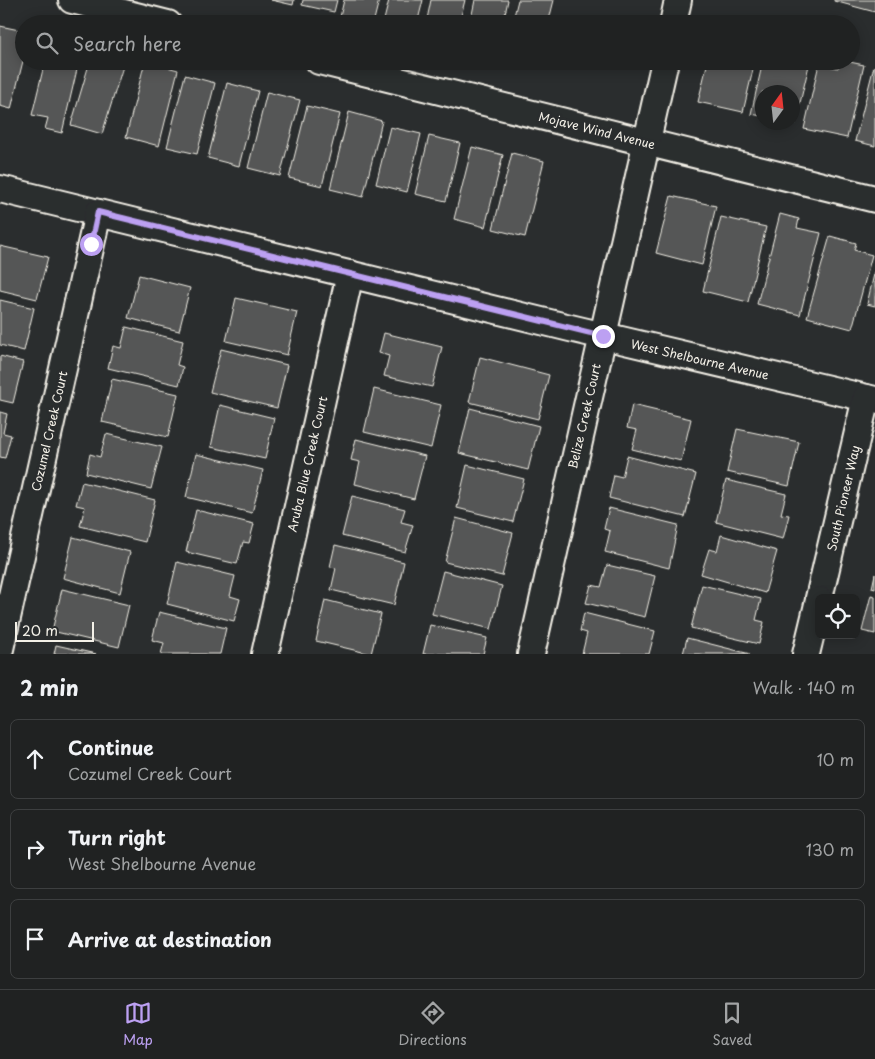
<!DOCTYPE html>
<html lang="en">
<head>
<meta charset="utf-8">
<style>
	body { margin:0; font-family:"Playpen Sans",sans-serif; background:#282a2a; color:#f1f3f6 }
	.controls { position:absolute; right:15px; bottom:15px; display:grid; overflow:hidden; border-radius:8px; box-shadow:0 2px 12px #0003 }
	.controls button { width:45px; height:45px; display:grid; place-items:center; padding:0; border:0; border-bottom:1px solid #3d3f40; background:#202222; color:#f1f3f6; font:25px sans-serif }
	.compass { position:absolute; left:755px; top:85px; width:45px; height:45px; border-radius:50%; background:#202222; box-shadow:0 2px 12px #0003; rotate:15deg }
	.scale { position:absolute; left:15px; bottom:12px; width:79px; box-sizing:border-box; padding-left:5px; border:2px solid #f4f1e8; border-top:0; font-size:14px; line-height:18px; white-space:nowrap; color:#f4f1e8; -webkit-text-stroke:4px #2a2d2e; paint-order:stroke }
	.stop { position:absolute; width:15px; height:15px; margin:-11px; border:4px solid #bca0f2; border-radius:50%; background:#fff }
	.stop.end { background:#bca0f2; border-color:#fff; box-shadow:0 1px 5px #0008 }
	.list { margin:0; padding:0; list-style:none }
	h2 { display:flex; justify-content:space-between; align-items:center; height:65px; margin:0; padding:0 20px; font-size:21px }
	h2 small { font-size:16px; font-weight:400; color:#a2a4a5 }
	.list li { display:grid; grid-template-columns:32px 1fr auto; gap:15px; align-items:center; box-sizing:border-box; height:80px; margin:0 10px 10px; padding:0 10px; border:1px solid #3d3f40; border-radius:8px }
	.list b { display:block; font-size:19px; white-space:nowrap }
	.list p { margin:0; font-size:16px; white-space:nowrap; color:#a2a4a5 }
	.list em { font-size:16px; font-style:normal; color:#a2a4a5 }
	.icon { flex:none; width:28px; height:28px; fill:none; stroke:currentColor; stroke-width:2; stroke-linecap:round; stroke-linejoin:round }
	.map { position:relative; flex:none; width:875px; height:654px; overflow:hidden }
	.search { position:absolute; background:#202222; box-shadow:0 2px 12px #0003; left:15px; right:15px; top:15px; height:55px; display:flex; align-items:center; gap:12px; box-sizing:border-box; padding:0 18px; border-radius:28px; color:#a2a4a5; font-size:19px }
	.sheet { height:335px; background:#202222 }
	nav { display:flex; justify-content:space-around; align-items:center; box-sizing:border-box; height:70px; border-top:1px solid #3d3f40; background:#202222; font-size:14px; color:#a2a4a5 }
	nav a { display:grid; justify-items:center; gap:2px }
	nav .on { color:#bca0f2 }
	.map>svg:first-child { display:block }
	.building { fill:#555756; stroke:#f4f1e8 }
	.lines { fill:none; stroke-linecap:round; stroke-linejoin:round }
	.street-casing { stroke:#f4f1e8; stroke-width:30 }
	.street { stroke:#2a2d2e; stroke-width:26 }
	.route { stroke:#bca0f2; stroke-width:6 }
	.labels { text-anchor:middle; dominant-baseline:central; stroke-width:5; stroke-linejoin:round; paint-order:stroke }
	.street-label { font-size:12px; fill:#f4f1e8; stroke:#2a2d2e }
</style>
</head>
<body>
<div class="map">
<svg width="875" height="654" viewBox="0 0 875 654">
	<rect width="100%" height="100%" fill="#2a2d2e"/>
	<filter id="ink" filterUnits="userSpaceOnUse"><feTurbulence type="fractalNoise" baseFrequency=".02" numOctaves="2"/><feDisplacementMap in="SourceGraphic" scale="10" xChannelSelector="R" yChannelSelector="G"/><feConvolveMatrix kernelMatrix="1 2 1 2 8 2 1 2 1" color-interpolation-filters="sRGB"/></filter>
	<g filter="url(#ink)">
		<g class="building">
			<polygon points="271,0 294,0 293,5"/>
			<polygon points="303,0 337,0 334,12 302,5"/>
			<polygon points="344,0 379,0 373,24 368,24 340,17"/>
			<polygon points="389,0 423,0 417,24 383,24"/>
			<polygon points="431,0 465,0 459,24 426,24"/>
			<polygon points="475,0 508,0 503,24 470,24"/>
			<polygon points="518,0 554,0 548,24 512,24"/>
			<polygon points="834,0 875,0 875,12 834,1"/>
			<polygon points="0,26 24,31 24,57 11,109 0,106"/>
			<polygon points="45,61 79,61 62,133 45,129 48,118 32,115"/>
			<polygon points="90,61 119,61 124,63 102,134 71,125"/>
			<polygon points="145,61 178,70 159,146 126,137"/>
			<polygon points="516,61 539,61 538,67"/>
			<polygon points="708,61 755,61 743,112 698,102"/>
			<polygon points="763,61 810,61 795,124 788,122 792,122 792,92 762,92 762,116 751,114"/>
			<polygon points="839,61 845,61 864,65 847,138 804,129 819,64 838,68"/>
			<polygon points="874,66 875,67 875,146 855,141"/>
			<polygon points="185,75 215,83 197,154 167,147"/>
			<polygon points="227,83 258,91 239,166 208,158"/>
			<polygon points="267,92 300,100 280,176 248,168"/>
			<polygon points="307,106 340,114 322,186 289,178"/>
			<polygon points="349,112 382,121 363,197 330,189"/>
			<polygon points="390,127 421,134 407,192 376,184"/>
			<polygon points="429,136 460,143 446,201 415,194"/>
			<polygon points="472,147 503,155 485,227 454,219"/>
			<polygon points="512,153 544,161 525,237 493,229"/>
			<polygon points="671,196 716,206 702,265 656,253"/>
			<polygon points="780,214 799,219 797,228 821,233 800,315 757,304"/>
			<polygon points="721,217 766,227 748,302 703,291"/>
			<polygon points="830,236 856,243 854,250 872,255 852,329 807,317"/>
			<polygon points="0,246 48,257 37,299 0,290"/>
			<polygon points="875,270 875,306 867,304"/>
			<polygon points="139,275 190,288 179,331 128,318"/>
			<polygon points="236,298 297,312 287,355 226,341"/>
			<polygon points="0,300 34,308 24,351 0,345"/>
			<polygon points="126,327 183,341 177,365 183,367 179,385 108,368 113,346 121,348"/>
			<polygon points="384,333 442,347 432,387 384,376 389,356 379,353"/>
			<polygon points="221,349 287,365 277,408 210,392"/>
			<polygon points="0,356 23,362 13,403 0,400"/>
			<polygon points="480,357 549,375 538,419 469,402"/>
			<polygon points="112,379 178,394 168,437 102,422"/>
			<polygon points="374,389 441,405 431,448 364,432"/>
			<polygon points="220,405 274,418 265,459 211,447"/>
			<polygon points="632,405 691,419 681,461 632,449 637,430 627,428"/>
			<polygon points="470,408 539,426 528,470 459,453"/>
			<polygon points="0,412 7,414 3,433 11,435 5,458 0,457"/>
			<polygon points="737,429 799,442 789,486 727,472"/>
			<polygon points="106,434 162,447 151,489 86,473 90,454 100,457"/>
			<polygon points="356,439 425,456 414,499 355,484 360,462 351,460"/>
			<polygon points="196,454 263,470 252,513 186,497"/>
			<polygon points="627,456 696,474 685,517 609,498 614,475 622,477"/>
			<polygon points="467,465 524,479 513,522 457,508"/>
			<polygon points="726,480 786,494 781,514 789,515 783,539 716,522"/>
			<polygon points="82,482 155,500 145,542 80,526 85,507 76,505"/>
			<polygon points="352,496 405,509 401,522 413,525 405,552 342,536"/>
			<polygon points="609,508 678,525 669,568 605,552 610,531 604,529"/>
			<polygon points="196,510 254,524 249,543 243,542 237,564 186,552"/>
			<polygon points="456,518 513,533 502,576 445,562"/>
			<polygon points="721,535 777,551 765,593 701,574 709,549 717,551"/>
			<polygon points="73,537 130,552 120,593 63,578"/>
			<polygon points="335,545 404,562 394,605 331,590 336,568 330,567"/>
			<polygon points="177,562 235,576 230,596 240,599 234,621 167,604"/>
			<polygon points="607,565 655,576 645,617 586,603 591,585 601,587"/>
			<polygon points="443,571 502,586 491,629 432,614"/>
			<polygon points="875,574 875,589 872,588"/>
			<polygon points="702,585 761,599 756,620 764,622 759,644 691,628"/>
			<polygon points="62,589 129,605 119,647 52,631"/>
			<polygon points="871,595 875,596 875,634 862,631"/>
			<polygon points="325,600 381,614 371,654 316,641"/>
			<polygon points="159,612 226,628 220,654 161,654 164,643 152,640"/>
			<polygon points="584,613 655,631 649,654 582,654 587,633 580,631"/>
			<polygon points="430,625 487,638 483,654 423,654"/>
			<polygon points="687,638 750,654 683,654"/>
			<polygon points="56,645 96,654 54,654"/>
		</g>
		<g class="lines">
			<g class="street-casing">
				<g id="street">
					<polyline points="72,0 168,24"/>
					<polyline points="673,24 678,0"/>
					<polyline points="319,61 875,199"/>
					<polyline points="0,189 570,328 875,400"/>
					<polyline points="819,598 866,398"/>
					<polyline points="0,649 98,213"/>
					<polyline points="265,654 350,274"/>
					<polyline points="531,654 665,61"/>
					<polyline points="806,654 819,600"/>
				</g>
			</g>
			<use href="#street" class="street"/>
		</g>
	</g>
	<g class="lines" filter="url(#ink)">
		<polyline class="route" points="91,244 98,212 603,336"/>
	</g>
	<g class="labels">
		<g class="street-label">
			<text transform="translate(597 130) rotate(14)">Mojave Wind Avenue</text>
			<text transform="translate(700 359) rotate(13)">West Shelbourne Avenue</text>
			<text transform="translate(584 416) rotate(-77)">Belize Creek Court</text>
			<text transform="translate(49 431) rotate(-77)">Cozumel Creek Court</text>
			<text transform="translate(307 464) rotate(-77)">Aruba Blue Creek Court</text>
			<text transform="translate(843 498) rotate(-77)">South Pioneer Way</text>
		</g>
	</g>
</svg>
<div class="controls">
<button><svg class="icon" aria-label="locate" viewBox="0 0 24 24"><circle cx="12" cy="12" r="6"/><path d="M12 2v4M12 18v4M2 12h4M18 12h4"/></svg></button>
</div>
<svg class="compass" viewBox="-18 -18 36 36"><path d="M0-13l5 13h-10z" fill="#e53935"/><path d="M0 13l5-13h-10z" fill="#a2a4a5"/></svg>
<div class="scale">20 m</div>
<div class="stop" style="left:91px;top:244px"></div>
<div class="stop end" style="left:603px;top:336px"></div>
<div class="search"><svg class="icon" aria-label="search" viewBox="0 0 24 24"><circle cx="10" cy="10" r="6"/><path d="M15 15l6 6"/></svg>Search here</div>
</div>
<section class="sheet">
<h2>2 min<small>Walk · 140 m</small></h2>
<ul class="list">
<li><svg class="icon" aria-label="ahead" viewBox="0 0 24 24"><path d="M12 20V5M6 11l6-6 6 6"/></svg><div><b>Continue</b><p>Cozumel Creek Court</p></div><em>10 m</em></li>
<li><svg class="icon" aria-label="right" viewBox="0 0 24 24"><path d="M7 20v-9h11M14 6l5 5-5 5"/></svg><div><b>Turn right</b><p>West Shelbourne Avenue</p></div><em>130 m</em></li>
<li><svg class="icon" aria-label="arrive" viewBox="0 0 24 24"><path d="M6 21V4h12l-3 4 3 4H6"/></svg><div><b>Arrive at destination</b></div></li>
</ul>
</section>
<nav>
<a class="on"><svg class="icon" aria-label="map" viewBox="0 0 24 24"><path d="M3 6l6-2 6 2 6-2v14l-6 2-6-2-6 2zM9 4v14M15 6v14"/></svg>Map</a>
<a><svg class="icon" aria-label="directions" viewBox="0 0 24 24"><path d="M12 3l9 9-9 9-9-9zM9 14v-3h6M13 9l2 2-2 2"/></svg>Directions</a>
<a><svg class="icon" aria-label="saved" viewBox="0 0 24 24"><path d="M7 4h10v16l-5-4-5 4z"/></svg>Saved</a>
</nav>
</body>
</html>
